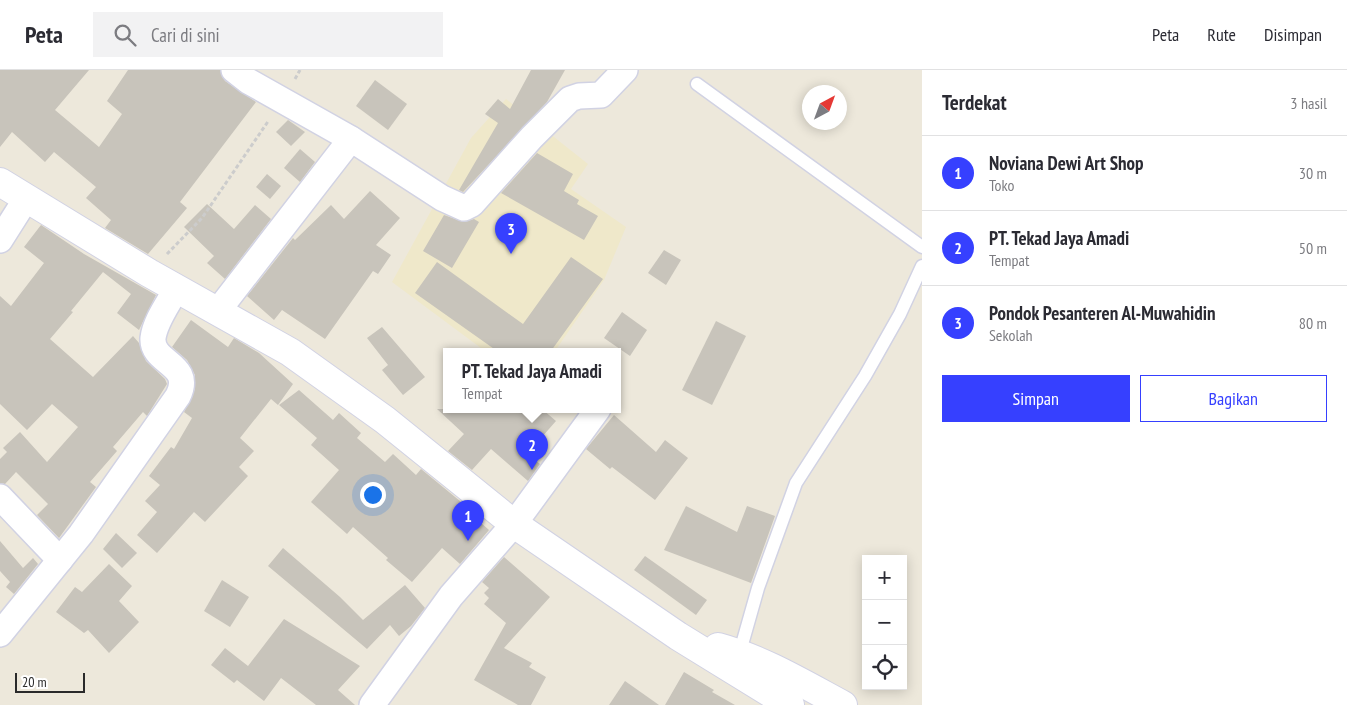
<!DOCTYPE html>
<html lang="id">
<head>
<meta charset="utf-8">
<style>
	body { margin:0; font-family:"PT Sans Narrow",sans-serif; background:#f2f2f3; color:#2b2b33 }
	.controls { position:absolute; right:15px; bottom:15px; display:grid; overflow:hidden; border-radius:0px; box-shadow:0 2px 12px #0003 }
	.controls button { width:45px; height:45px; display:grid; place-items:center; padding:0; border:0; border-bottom:1px solid #e1e1e2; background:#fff; color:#2b2b33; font:25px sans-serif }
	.compass { position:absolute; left:802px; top:15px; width:45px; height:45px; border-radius:50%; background:#fff; box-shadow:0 2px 12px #0003; rotate:41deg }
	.scale { position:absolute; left:15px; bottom:12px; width:70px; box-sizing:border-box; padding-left:5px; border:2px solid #2a2a2a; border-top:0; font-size:14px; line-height:18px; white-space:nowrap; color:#2a2a2a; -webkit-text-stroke:4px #fff; paint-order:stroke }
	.you { position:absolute; left:372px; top:424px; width:18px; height:18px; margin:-12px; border:4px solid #fff; border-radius:50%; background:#1a73e8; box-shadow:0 0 0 8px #1a73e833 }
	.badge { display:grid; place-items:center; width:32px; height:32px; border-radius:50%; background:#3640ff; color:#fff; font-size:16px; font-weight:700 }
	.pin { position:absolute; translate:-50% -41px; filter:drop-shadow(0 1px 2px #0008) }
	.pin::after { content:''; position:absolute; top:26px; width:18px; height:15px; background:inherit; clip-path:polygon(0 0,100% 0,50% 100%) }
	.popup { position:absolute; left:443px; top:278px; width:178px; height:65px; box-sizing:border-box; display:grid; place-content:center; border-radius:0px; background:#fff; filter:drop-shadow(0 1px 4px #0005); font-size:16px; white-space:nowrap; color:#7c7c81 }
	.popup b { font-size:19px; color:#2b2b33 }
	.popup::after { content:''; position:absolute; left:50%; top:100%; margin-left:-10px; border:10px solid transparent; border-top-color:#fff }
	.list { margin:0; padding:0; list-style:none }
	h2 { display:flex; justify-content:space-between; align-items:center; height:65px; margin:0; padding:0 20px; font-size:21px }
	h2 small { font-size:16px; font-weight:400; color:#7c7c81 }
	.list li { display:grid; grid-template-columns:32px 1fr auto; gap:15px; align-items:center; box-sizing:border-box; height:75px; padding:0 20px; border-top:1px solid #e1e1e2 }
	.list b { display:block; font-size:19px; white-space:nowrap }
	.list p { margin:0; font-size:16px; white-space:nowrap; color:#7c7c81 }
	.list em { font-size:16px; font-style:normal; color:#7c7c81 }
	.actions { display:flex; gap:10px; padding:15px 20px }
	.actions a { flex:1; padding:11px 0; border:1px solid #3640ff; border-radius:0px; text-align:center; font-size:18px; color:#3640ff }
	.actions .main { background:#3640ff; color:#fff }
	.icon { flex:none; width:28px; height:28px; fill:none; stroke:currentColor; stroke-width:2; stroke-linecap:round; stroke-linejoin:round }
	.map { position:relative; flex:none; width:922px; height:635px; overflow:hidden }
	header { display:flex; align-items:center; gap:30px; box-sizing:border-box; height:70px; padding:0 25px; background:#fff; border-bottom:1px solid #e1e1e2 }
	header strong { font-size:24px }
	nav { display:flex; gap:28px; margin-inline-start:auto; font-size:18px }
	.search { width:350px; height:45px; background:#f2f2f3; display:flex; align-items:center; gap:12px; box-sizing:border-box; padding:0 18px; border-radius:0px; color:#7c7c81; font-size:19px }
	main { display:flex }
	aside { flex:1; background:#fff }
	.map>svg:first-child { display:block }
	.education { fill:#efe8ca }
	.building { fill:#c8c4bb }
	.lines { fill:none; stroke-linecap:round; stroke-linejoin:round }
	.lane-casing { stroke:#d1d2e3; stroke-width:15 }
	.street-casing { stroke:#d1d2e3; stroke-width:28 }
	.secondary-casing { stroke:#d1d2e3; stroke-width:30 }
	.path { stroke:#ccc; stroke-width:3; stroke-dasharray:4 2.5; stroke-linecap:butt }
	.lane { stroke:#fff; stroke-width:12 }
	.street { stroke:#fff; stroke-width:25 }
	.secondary { stroke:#fff; stroke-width:28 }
</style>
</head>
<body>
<header>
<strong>Peta</strong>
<div class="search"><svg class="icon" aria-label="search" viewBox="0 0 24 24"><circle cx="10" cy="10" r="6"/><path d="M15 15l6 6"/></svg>Cari di sini</div>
<nav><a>Peta</a><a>Rute</a><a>Disimpan</a></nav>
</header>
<main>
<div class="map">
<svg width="922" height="635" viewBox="0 0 922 635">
	<rect width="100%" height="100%" fill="#ede8db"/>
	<polygon class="education" points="506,29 588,94 571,119 626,157 604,210 555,281 485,281 392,212 471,68"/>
	<g class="building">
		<polygon points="0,0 89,0 55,40 99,77 122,44 107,31 128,0 220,0 225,11 256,32 180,132 187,138 148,184 105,158 111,150 86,128 96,117 54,82 45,92 12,62 0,77"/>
		<polygon points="531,0 565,0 547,32 463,122 459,120 498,53 485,44 498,29 510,39"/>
		<polygon points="375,10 407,34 388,60 356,36"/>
		<polygon points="288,50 305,62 291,76 276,62"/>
		<polygon points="300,79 315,92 300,112 284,98"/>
		<polygon points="537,83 573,104 564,121 579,130 577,134 598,146 584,170 501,123"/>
		<polygon points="267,104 281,116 270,129 256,117"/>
		<polygon points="370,121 400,148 376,175 391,185 378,204 373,201 325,269 282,240 274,250 247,226 293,168 295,170 331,135 344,149"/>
		<polygon points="207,134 234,159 255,135 271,149 225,209 207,193 214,186 184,157"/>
		<polygon points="444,145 464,152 474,149 479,152 452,198 423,181"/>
		<polygon points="41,155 84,184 156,225 139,260 117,243 131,224 103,202 71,241 73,242 50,269 93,307 133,266 139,273 146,291 165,309 167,314 147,346 143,342 113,377 117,381 90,412 96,417 59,468 37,445 48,434 16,402 5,414 0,413 0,389 7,382 3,378 20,362 47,392 78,357 52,334 27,360 0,334 0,226 11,236 44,193 24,177"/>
		<polygon points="664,180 681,190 666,215 648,203"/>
		<polygon points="571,187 603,209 551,281 497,281 415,223 437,192 523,254"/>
		<polygon points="622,242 647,260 630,286 604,268"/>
		<polygon points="191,250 228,277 234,268 259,283 293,314 278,335 271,329 240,368 254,381 239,397 248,406 205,452 194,442 157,483 137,465 157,442 145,431 160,415 149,406 171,377 174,379 192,348 184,342 195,319 195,305 187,290 172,277"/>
		<polygon points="716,251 746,266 712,335 682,320"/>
		<polygon points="382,257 425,307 403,325 382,300 388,295 367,268"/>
		<polygon points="299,320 333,350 339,343 361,363 357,368 385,392 393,384 416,405 421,399 466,436 464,438 489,460 460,494 442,478 412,512 386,490 388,488 353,457 347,464 311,432 339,400 311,375 317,368 279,335"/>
		<polygon points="437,339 542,339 556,351 527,384 540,394 528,411 491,379 472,400 448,381 464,364"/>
		<polygon points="614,345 656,382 665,370 688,388 655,430 612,397 610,399 586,379"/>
		<polygon points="686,436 737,462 747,436 775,446 751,513 664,480"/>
		<polygon points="116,463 137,483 122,498 103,479"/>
		<polygon points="0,471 23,498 33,488 38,494 14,524 6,517 10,512 0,501"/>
		<polygon points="283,478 340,527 363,550 405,515 425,538 411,556 399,566 390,555 367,579 268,496"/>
		<polygon points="645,486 707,530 696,545 634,500"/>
		<polygon points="504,487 550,527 504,578 532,593 529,597 546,607 531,635 518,635 474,610 506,553 484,534 489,528 484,523 489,518 482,512"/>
		<polygon points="109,494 132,516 119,531 139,552 109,583 88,560 84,563 56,542 75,517 82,522"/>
		<polygon points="222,510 249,527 230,557 204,541"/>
		<polygon points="284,549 360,596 338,620 355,635 316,635 281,608 264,631 237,610 234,613 211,595 225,578 248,596"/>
		<polygon points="684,602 714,620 712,622 735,635 665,635"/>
		<polygon points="625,611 659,635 609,635"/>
	</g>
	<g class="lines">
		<g class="lane-casing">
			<g id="lane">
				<polyline points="697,14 922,177"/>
				<polyline points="739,585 758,518 796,413 865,306 900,244 922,196"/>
			</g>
		</g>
		<g class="street-casing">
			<g id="street">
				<polyline points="234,0 248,11 351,69 442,128 464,138 472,134 532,67 570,29 579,26 601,25 625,0"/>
				<polyline points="0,170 26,129"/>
				<polyline points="217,242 351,69"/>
				<polyline points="0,427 60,490"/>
				<path d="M0 564 81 464 178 326C194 293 151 294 153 268 155 251 169 233 176 219"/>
				<polyline points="372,635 451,526 514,454 598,339"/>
			</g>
		</g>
		<g class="secondary-casing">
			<g id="secondary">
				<polyline points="0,112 149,203 290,282 385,350 514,454 678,566 790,635"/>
				<path d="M718 577C762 589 802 613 843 635"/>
			</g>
		</g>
		<g class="path">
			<polyline points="295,9 300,0"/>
			<polyline points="167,184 202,148 269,50"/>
		</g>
		<use href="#lane" class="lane"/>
		<use href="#street" class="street"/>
		<use href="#secondary" class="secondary"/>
	</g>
</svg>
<div class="controls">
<button>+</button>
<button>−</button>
<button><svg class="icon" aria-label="locate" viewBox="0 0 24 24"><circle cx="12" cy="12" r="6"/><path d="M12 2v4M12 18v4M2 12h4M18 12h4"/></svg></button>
</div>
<svg class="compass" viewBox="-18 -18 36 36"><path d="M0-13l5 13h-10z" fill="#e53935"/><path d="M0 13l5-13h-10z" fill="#7c7c81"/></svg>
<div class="scale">20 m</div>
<div class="you"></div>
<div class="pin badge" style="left:468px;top:471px">1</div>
<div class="pin badge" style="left:532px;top:400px">2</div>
<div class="popup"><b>PT. Tekad Jaya Amadi</b>Tempat</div>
<div class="pin badge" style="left:511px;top:184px">3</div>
</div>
<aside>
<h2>Terdekat<small>3 hasil</small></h2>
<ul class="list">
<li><span class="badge">1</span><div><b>Noviana Dewi Art Shop</b><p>Toko</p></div><em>30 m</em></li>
<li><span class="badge">2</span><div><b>PT. Tekad Jaya Amadi</b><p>Tempat</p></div><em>50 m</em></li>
<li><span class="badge">3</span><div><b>Pondok Pesanteren Al-Muwahidin</b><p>Sekolah</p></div><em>80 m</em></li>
</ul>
<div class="actions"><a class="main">Simpan</a><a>Bagikan</a></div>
</aside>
</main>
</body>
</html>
